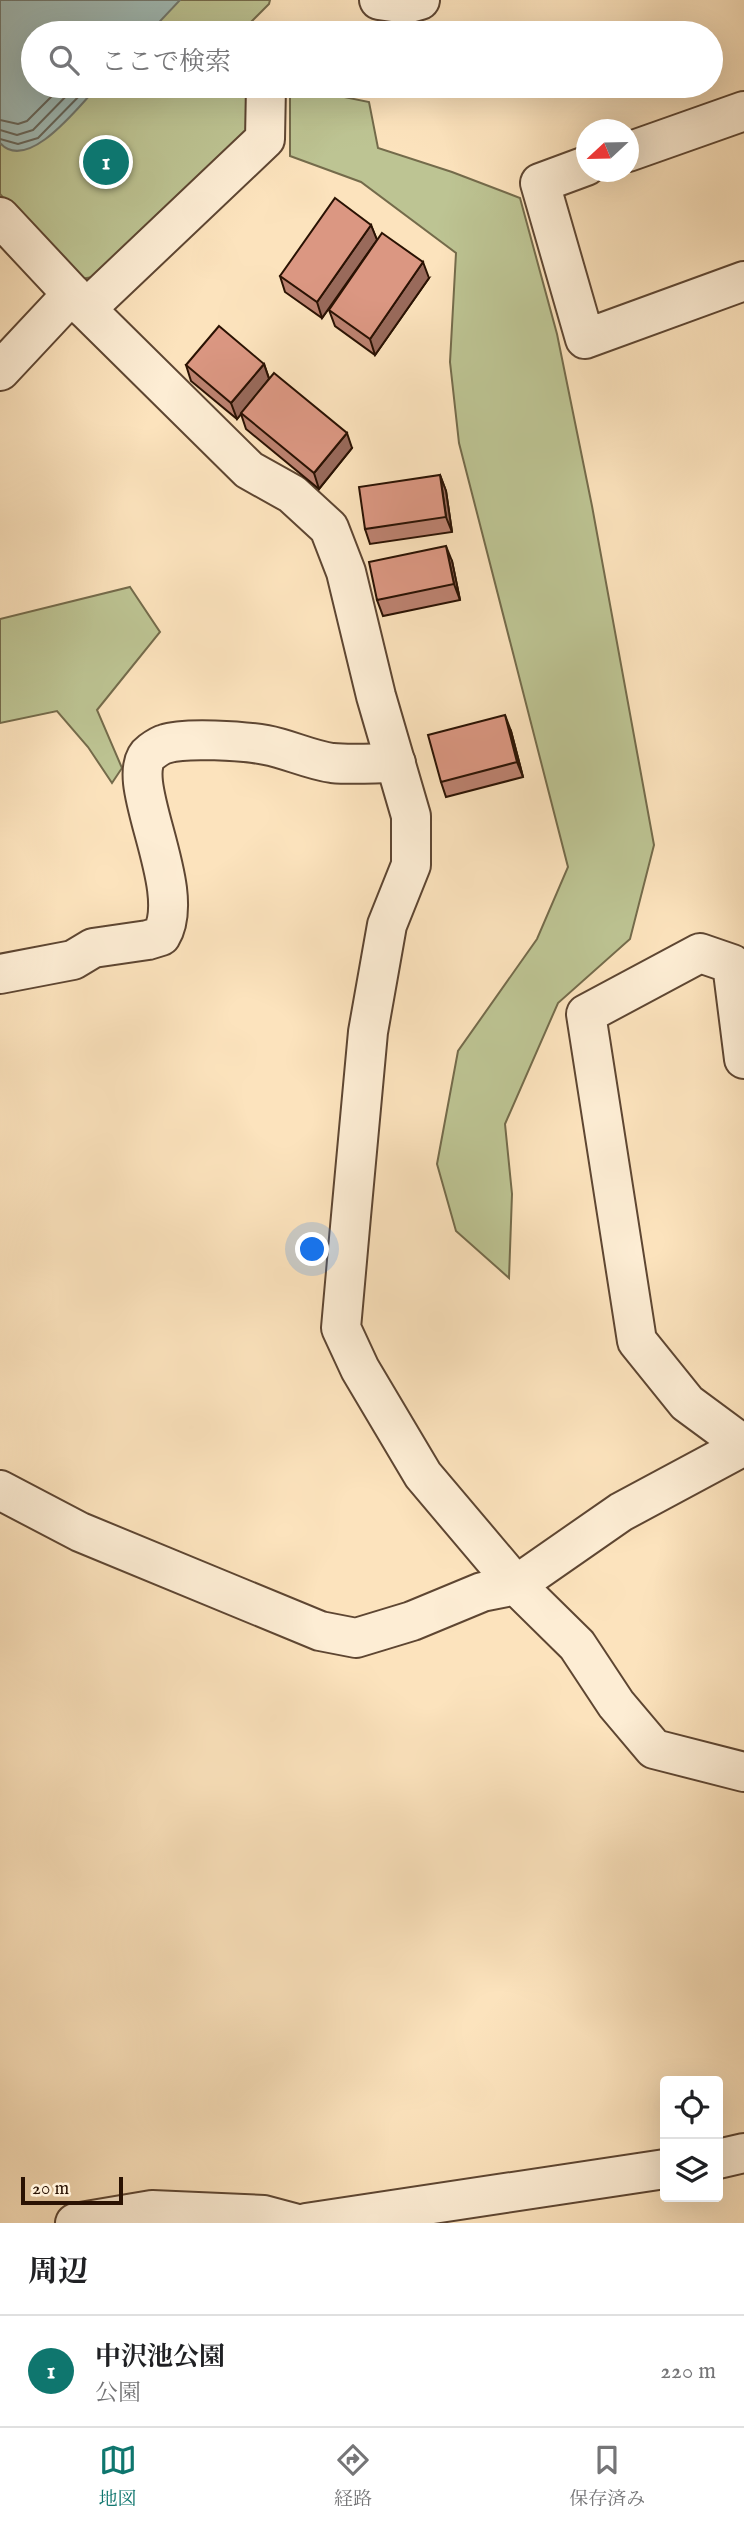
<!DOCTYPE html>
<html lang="ja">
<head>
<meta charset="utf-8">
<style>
	body { margin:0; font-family:"IM FELL English","Noto Serif JP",serif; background:#f6f6f6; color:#202124 }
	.controls { position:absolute; right:21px; bottom:21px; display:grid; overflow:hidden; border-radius:7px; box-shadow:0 7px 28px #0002 }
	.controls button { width:63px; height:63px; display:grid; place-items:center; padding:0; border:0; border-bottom:2px solid #e0e0e0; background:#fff; color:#202124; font:35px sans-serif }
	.compass { position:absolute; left:576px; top:119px; width:63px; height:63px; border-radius:50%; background:#fff; box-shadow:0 7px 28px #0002; rotate:248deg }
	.scale { position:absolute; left:21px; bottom:18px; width:102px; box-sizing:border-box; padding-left:7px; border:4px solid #2a1203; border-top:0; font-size:19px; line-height:24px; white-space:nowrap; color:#2a1203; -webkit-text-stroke:5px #fdedd4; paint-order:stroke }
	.you { position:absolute; left:313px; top:1250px; width:24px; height:24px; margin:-18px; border:5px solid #fff; border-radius:50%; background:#1a73e8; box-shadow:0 0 0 10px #1a73e833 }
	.badge { display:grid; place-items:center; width:46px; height:46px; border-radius:50%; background:#0f766e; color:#fff; font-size:23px; font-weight:700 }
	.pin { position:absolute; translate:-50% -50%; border:4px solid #fff; box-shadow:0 2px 7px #0006 }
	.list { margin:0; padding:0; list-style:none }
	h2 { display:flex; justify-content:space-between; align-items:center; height:91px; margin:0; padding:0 28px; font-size:30px }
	h2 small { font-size:23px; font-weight:400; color:#757577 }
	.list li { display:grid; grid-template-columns:46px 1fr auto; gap:21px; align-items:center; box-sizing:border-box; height:112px; padding:0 28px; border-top:2px solid #e0e0e0 }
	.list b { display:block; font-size:26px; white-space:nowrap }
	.list p { margin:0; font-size:23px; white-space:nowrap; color:#757577 }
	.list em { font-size:23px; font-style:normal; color:#757577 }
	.icon { flex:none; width:38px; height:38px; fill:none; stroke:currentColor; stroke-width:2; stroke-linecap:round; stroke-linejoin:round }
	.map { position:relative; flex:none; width:744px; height:2223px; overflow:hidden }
	.search { position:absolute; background:#fff; box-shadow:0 7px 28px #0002; left:21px; right:21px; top:21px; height:77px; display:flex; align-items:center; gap:18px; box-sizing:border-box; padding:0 24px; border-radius:38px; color:#757577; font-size:26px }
	.sheet { height:203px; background:#fff }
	nav { display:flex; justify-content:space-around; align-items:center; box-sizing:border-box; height:98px; border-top:2px solid #e0e0e0; background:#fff; font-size:19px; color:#757577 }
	nav a { display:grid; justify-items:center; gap:4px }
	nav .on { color:#0f766e }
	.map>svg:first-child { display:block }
	.green { fill:#bdc493; stroke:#746b4b; stroke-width:2 }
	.water { fill:#a1bdb9; stroke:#717970; stroke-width:2 }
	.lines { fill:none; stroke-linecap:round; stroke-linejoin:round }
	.shore { stroke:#66685e; stroke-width:2 }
	.minor-casing { stroke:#5e4632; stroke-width:42 }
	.minor { stroke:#fdedd4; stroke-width:38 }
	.wall { fill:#bc8270; stroke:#2a1203; stroke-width:2 }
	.shaded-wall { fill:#996a5b; stroke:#2a1203; stroke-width:2 }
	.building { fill:#db9782; stroke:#2a1203; stroke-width:2 }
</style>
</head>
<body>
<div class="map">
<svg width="744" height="2223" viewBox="0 0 744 2223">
	<rect width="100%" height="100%" fill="#fce3bd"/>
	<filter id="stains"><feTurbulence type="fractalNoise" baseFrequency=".00286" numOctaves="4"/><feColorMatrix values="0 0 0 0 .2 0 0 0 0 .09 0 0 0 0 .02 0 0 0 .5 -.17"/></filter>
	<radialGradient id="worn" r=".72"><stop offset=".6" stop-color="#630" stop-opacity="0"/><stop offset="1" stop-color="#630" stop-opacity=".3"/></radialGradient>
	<g class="green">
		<polygon points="0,0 270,0 269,4 247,26 247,33 33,33 33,86 247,86 247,130 93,277 74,280 0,194"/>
		<polygon points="290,86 369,102 378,148 452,172 520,198 557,334 592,506 654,845 630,939 558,1003 505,1124 512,1194 509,1278 456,1231 437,1164 458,1051 537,939 568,867 459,443 450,362 456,253 361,182 290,156"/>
		<polygon points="130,587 160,632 97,710 122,768 112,783 88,747 57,711 0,723 0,619"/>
	</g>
	<path class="water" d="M0 0H180L149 33H33V86H98C80 105 28 174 0 143Z"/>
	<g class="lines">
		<g class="shore">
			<polyline points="0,120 18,124 27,121 62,86"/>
			<polyline points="0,130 17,135 33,130 76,86"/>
			<polyline points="0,139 18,144 38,138 89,86"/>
		</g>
		<g class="minor-casing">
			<g id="minor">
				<polyline points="379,0 406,4 420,0"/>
				<polyline points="628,152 744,111"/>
				<polyline points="586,166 540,183 585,339 744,281"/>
				<polyline points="0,217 86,309 249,470 292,494 329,528 346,572 376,696 411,816 411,865 387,925 368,1032 351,1216 341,1328 360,1369 423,1475 516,1585 577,1645 616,1704 654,1749 744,1772"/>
				<polyline points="86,309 265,139 266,86"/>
				<polyline points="0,371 72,294"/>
				<path d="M0 974 73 960 93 948 148 940 161 936C190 888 119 775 151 752 155 749 161 745 165 744 185 737 244 741 266 745 288 749 310 760 332 763 353 765 375 763 396 763"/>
				<polyline points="744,1059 732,964 700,953 586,1014 637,1341 687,1403 744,1445"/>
				<polyline points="0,1490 80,1532 320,1631 356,1638 412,1621 482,1592 516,1585 621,1512 744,1446"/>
				<polyline points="718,2159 744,2153"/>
				<polyline points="75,2223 152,2210 264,2215 294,2223"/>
				<polyline points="306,2223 665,2169"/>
			</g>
		</g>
		<use href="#minor" class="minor"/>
	</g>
	<g class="wall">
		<polygon points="371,225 377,240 322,318 285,292 280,276"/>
		<polygon points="429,278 375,355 335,326 329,310"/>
		<polygon points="264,364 269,378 352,448 319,489 246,429 241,414 237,419 191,381 186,365"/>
		<polygon points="440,475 446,491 452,532 370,544 365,529"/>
		<polygon points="452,561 460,600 383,616 377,600"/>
		<polygon points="511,731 523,777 446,797 441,782"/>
	</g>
	<g class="shaded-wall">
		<polygon points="371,225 377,240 322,318 317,302"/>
		<polygon points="423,262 429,278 375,355 370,339"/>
		<polygon points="264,364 269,379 237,419 231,403"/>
		<polygon points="347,433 352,448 319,489 314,473"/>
		<polygon points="440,475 446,491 452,532 446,517"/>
		<polygon points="446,546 452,561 460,600 454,584"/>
		<polygon points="505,715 511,731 523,777 517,762"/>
	</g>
	<g class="building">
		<polygon points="335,198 371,225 317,302 280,276"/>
		<polygon points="382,233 423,262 370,339 329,310"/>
		<polygon points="219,326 264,364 231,403 186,365"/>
		<polygon points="274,373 347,433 314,473 241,413"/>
		<polygon points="440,475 446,517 365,529 359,487"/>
		<polygon points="446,546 454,584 377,600 369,562"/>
		<polygon points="505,715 517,762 441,782 428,735"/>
	</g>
	<rect width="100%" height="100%" filter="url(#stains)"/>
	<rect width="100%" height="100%" fill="url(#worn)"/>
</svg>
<div class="controls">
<button><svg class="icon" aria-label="locate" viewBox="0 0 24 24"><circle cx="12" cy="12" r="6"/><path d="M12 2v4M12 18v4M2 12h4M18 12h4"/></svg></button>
<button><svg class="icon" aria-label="layers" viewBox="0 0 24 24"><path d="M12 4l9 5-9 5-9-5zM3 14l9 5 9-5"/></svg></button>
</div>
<svg class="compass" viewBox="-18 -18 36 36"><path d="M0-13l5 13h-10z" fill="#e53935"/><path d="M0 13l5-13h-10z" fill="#757577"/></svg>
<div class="scale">20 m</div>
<div class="you"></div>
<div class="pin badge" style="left:106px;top:162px">1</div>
<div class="search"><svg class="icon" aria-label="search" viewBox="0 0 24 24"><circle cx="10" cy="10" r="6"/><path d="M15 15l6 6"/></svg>ここで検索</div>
</div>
<section class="sheet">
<h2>周辺<small></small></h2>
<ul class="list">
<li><span class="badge">1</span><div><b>中沢池公園</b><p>公園</p></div><em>220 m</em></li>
</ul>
</section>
<nav>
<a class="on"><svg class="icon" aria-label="map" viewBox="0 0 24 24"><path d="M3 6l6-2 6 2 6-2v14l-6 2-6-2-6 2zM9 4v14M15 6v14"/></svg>地図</a>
<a><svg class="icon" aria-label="directions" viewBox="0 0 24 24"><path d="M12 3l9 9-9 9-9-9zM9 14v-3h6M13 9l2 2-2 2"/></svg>経路</a>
<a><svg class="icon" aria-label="saved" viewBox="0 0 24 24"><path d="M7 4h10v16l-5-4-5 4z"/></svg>保存済み</a>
</nav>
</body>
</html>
